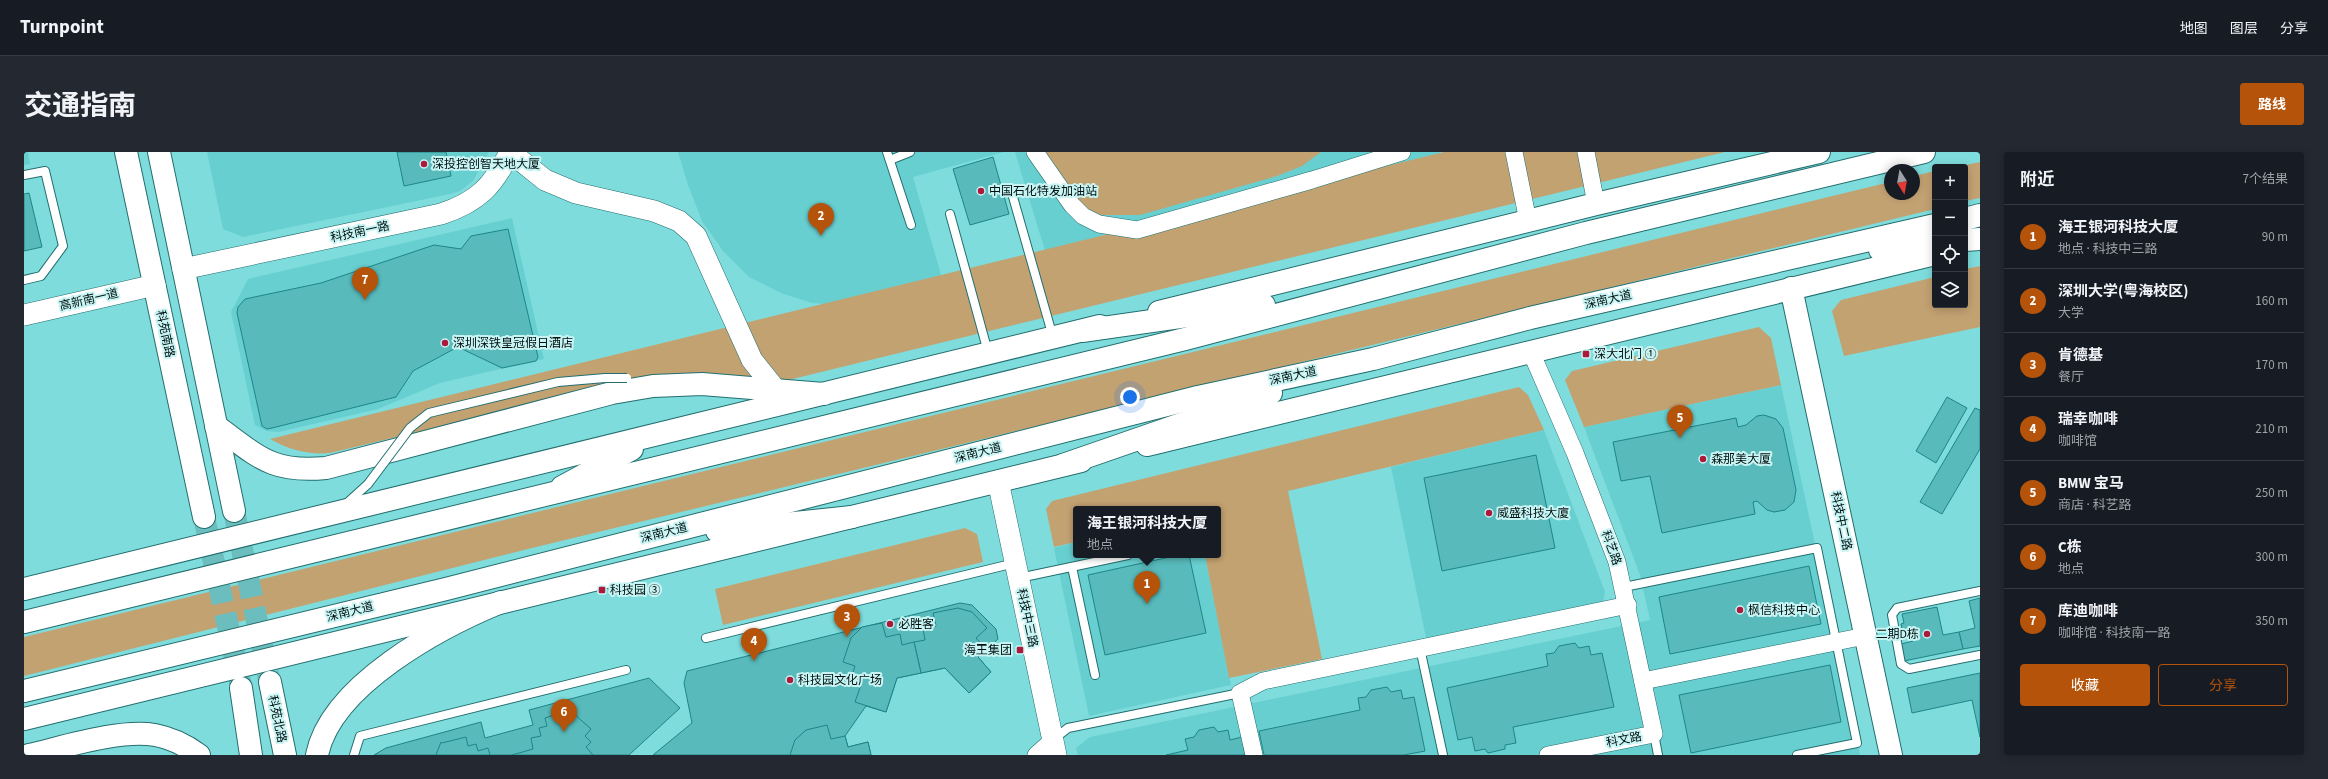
<!DOCTYPE html>
<html lang="zh">
<head>
<meta charset="utf-8">
<style>
	body { margin:0; font-family:"Source Sans 3","Noto Sans SC",sans-serif; background:#242831; color:#f1f3f6 }
	.controls { position:absolute; right:12px; top:12px; display:grid; overflow:hidden; border-radius:4px; box-shadow:0 2px 10px #0003 }
	.controls button { width:36px; height:36px; display:grid; place-items:center; padding:0; border:0; border-bottom:1px solid #363941; background:#171b24; color:#f1f3f6; font:20px sans-serif }
	.compass { position:absolute; left:1860px; top:12px; width:36px; height:36px; border-radius:50%; background:#171b24; box-shadow:0 2px 10px #0003; rotate:169deg }
	.you { position:absolute; left:1106px; top:245px; width:14px; height:14px; margin:-10px; border:3px solid #fff; border-radius:50%; background:#1a73e8; box-shadow:0 0 0 6px #1a73e833 }
	.badge { display:grid; place-items:center; width:26px; height:26px; border-radius:50%; background:#b45309; color:#fff; font-size:13px; font-weight:700 }
	.pin { position:absolute; translate:-50% -33px; filter:drop-shadow(0 1px 2px #0008) }
	.pin::after { content:''; position:absolute; top:21px; width:14px; height:12px; background:inherit; clip-path:polygon(0 0,100% 0,50% 100%) }
	.popup { position:absolute; left:1049px; top:354px; width:148px; height:52px; box-sizing:border-box; display:grid; place-content:center; border-radius:4px; background:#171b24; filter:drop-shadow(0 1px 3px #0005); font-size:13px; white-space:nowrap; color:#9ea1a6 }
	.popup b { font-size:15px; color:#f1f3f6 }
	.popup::after { content:''; position:absolute; left:50%; top:100%; margin-left:-8px; border:8px solid transparent; border-top-color:#171b24 }
	.list { margin:0; padding:0; list-style:none }
	h2 { display:flex; justify-content:space-between; align-items:center; height:52px; margin:0; padding:0 16px; font-size:17px }
	h2 small { font-size:13px; font-weight:400; color:#9ea1a6 }
	.list li { display:grid; grid-template-columns:26px 1fr auto; gap:12px; align-items:center; box-sizing:border-box; height:64px; padding:0 16px; border-top:1px solid #363941 }
	.list b { display:block; font-size:15px; white-space:nowrap }
	.list p { margin:0; font-size:13px; white-space:nowrap; color:#9ea1a6 }
	.list em { font-size:13px; font-style:normal; color:#9ea1a6 }
	.actions { display:flex; gap:8px; padding:12px 16px }
	.actions a { flex:1; padding:9px 0; border:1px solid #b45309; border-radius:4px; text-align:center; font-size:14px; color:#b45309 }
	.actions .main { background:#b45309; color:#fff }
	.icon { flex:none; width:22px; height:22px; fill:none; stroke:currentColor; stroke-width:2; stroke-linecap:round; stroke-linejoin:round }
	.map { position:relative; flex:none; width:1956px; height:603px; overflow:hidden; border-radius:4px }
	header { display:flex; align-items:center; gap:24px; box-sizing:border-box; height:56px; padding:0 20px; background:#171b24; border-bottom:1px solid #363941 }
	header strong { font-size:19px }
	nav { display:flex; gap:22px; margin-inline-start:auto; font-size:14px }
	.intro { display:flex; align-items:center; justify-content:space-between; box-sizing:border-box; height:96px; padding:0 24px }
	h1 { margin:0; font-size:28px }
	.button { padding:10px 18px; border-radius:4px; background:#b45309; color:#fff; font-size:14px; font-weight:700 }
	main { display:flex; gap:24px; padding:0 24px }
	aside { flex:1; background:#171b24; border-radius:4px; box-shadow:0 2px 10px #0003 }
	.map>svg:first-child { display:block }
	.built { fill:#68cfd0 }
	.green { fill:#c3a272 }
	.building { fill:#58babb; stroke:#1e8687 }
	.lines { fill:none; stroke-linecap:round; stroke-linejoin:round }
	.primary-tunnel { stroke:#6cbdbd; stroke-width:22; stroke-dasharray:22 11; stroke-linecap:butt }
	.service-casing { stroke:#246e6f; stroke-width:10 }
	.minor-casing { stroke:#246e6f; stroke-width:18 }
	.tertiary-casing { stroke:#246e6f; stroke-width:22 }
	.secondary-casing { stroke:#246e6f; stroke-width:24 }
	.primary-casing { stroke:#246e6f; stroke-width:24 }
	.service { stroke:#fff; stroke-width:8 }
	.minor { stroke:#fff; stroke-width:17 }
	.tertiary { stroke:#fff; stroke-width:21 }
	.secondary { stroke:#fff; stroke-width:22 }
	.primary { stroke:#fff; stroke-width:22 }
	.service-bridge-casing { stroke:#246e6f; stroke-width:10; stroke-linecap:butt }
	.service-bridge { stroke:#fff; stroke-width:8 }
	.poi-dot { fill:#ad193b; stroke:#c9f4f4; stroke-width:1.5 }
	.labels { text-anchor:middle; dominant-baseline:central; stroke-width:4; stroke-linejoin:round; paint-order:stroke }
	.poi-label { font-size:12px; fill:#001010; stroke:#c9f4f4; text-anchor:start }
	.street-label { font-size:12px; fill:#001010; stroke:#c9f4f4 }
</style>
</head>
<body>
<header>
<strong>Turnpoint</strong>
<nav><a>地图</a><a>图层</a><a>分享</a></nav>
</header>
<div class="intro"><h1>交通指南</h1><a class="button">路线</a></div>
<main>
<div class="map">
<svg width="1956" height="603" viewBox="0 0 1956 603">
	<rect width="100%" height="100%" fill="#7fdcdc"/>
	<g class="built">
		<polygon points="0,0 4,0 6,12 0,13"/>
		<polygon points="183,0 465,0 449,29 436,39 426,42 219,85 199,77"/>
		<polygon points="654,0 980,0 889,25 921,137 827,154 788,151 757,141 725,125 699,99 678,69 664,33"/>
		<polygon points="991,0 1416,0 1410,7 1025,112"/>
		<polygon points="488,66 520,207 416,231 354,257 255,280 242,279 231,273 207,160 224,127"/>
		<polygon points="1757,233 1836,603 1054,603 1052,596 1066,585 1626,468 1616,423 1560,275"/>
		<polygon points="1520,278 1581,440 1579,451 1402,486 1367,315"/>
		<polygon points="1052,390 1052,403 1181,403 1207,533 1065,564 1030,396"/>
	</g>
	<g class="green">
		<polygon points="1020,0 1297,0 1278,14 1253,24 1116,63 1076,63 1062,57"/>
		<path d="M1420 0H1701L748 232 560 240 306 301C285 303 265 298 246 287Z"/>
		<polygon points="1956,10 1956,46 1941,49 1941,15 1932,15"/>
		<polygon points="1911,19 1911,57 508,396 0,524 0,485 1866,30 1866,42 1890,42 1890,24"/>
		<polygon points="1956,114 1956,175 1820,204 1808,159 1817,148 1911,125 1911,153 1941,153 1941,117"/>
		<polygon points="1735,175 1747,186 1757,233 1560,275 1541,228 1548,219"/>
		<polygon points="1495,235 1504,243 1520,278 1264,339 1298,507 1205,526 1181,403 1194,403 1194,357 1052,357 1052,390 1030,395 1022,357 1028,349"/>
		<polygon points="941,376 953,382 959,410 699,473 691,437"/>
	</g>
	<g class="building">
		<polygon points="373,0 422,0 427,24 380,34"/>
		<polygon points="969,5 985,62 946,73 929,17"/>
		<polygon points="5,41 18,95 0,99 0,42"/>
		<polygon points="484,77 514,205 512,209 478,216 436,196 430,197 389,219 372,245 248,276 243,277 238,274 213,161 214,155 221,147 297,131 410,93 437,97 447,84"/>
		<polygon points="1923,245 1943,256 1912,311 1892,299"/>
		<polygon points="1951,256 1956,258 1956,297 1918,362 1896,350"/>
		<polygon points="1740,263 1752,267 1759,276 1772,338 1770,350 1761,358 1750,360 1743,358 1733,349 1729,350 1731,362 1638,381 1626,324 1597,329 1589,290 1712,266 1714,275 1722,273 1733,264"/>
		<polygon points="1512,303 1531,396 1418,419 1400,326"/>
		<polygon points="1155,403 1165,403 1182,481 1081,503 1064,423"/>
		<polygon points="1785,414 1797,472 1646,502 1635,445"/>
		<polygon points="1956,446 1956,494 1939,497 1935,480 1951,476 1945,449"/>
		<polygon points="936,451 948,453 972,477 974,487 954,505 967,520 945,541 921,516 873,526 862,560 842,554 821,584 824,595 844,590 847,603 629,603 668,571 660,531 663,519"/>
		<polygon points="1913,455 1919,483 1935,480 1939,497 1880,509 1877,492 1889,489 1887,480 1879,482 1877,472 1880,471 1878,462"/>
		<polygon points="934,456 948,460 963,476 952,486 962,497 954,505 967,520 945,541 921,516 897,521 890,490 901,488 899,477 912,474 909,461"/>
		<polygon points="858,471 862,485 876,482 878,493 890,490 897,521 873,526 862,560 831,550 838,530 827,527 831,514 819,510 827,486 838,475"/>
		<polygon points="1551,491 1555,496 1565,494 1567,503 1578,501 1590,555 1489,575 1492,591 1481,593 1481,597 1464,601 1461,597 1451,599 1448,585 1434,588 1423,536 1524,514 1522,502 1530,501 1535,494"/>
		<polygon points="1806,513 1817,570 1667,601 1655,543"/>
		<polygon points="1956,521 1956,585 1948,548 1888,561 1883,536"/>
		<polygon points="625,526 656,556 605,603 350,603 362,596 457,570 461,586 509,573 505,558"/>
		<polygon points="1363,535 1367,540 1377,538 1379,547 1390,545 1401,599 1380,603 1240,603 1235,579 1336,558 1334,546 1342,545 1347,538"/>
		<polygon points="546,558 549,559 549,561 567,577 561,584 567,590 562,595 569,603 488,603 509,597 507,586 517,584 515,576 523,574 521,566"/>
		<polygon points="803,573 807,587 821,584 824,595 844,590 847,603 766,603 771,588 782,578"/>
		<polygon points="1190,575 1194,580 1204,578 1206,588 1218,585 1221,603 1142,603 1164,598 1161,587 1170,585 1175,578"/>
		<polygon points="442,585 444,594 452,592 454,599 464,596 466,603 412,603 417,590 418,591"/>
	</g>
	<g class="lines">
		<g class="primary-tunnel">
			<polyline points="210,359 245,527"/>
			<polyline points="180,365 217,534"/>
		</g>
		<g class="service-casing">
			<g id="service">
				<polyline points="863,0 887,73"/>
				<polyline points="866,8 886,0"/>
				<polyline points="0,23 21,19 39,94 17,124 0,128"/>
				<polyline points="989,45 1029,185"/>
				<polyline points="926,62 964,200"/>
				<polyline points="322,352 344,332"/>
				<polyline points="1048,415 1071,523"/>
				<polyline points="995,426 1104,403"/>
				<polyline points="1600,435 1793,396 1833,591 1773,603"/>
				<polyline points="1956,439 1873,456 1868,463 1877,512 1885,517 1956,503"/>
				<polyline points="682,486 991,411"/>
				<polyline points="1396,496 1419,603"/>
				<polyline points="1630,582 1634,603"/>
				<polyline points="1030,587 1044,576 1216,541"/>
				<polyline points="330,603 336,584 602,518"/>
			</g>
		</g>
		<g class="minor-casing">
			<g id="minor">
				<polyline points="1011,0 1048,53 1059,64 1075,72 1113,78 1288,28 1378,0"/>
				<polyline points="1490,0 1504,69"/>
				<polyline points="1562,0 1572,52"/>
				<polyline points="1507,200 1551,301 1593,410 1630,582 1524,603"/>
				<polyline points="1619,529 1841,484"/>
				<polyline points="1012,603 1029,588"/>
				<polyline points="1230,603 1216,541 1239,529 1604,453"/>
			</g>
		</g>
		<g class="tertiary-casing">
			<g id="tertiary">
				<path d="M159 117 417 62C454 50 469 34 486 0L521 28 552 41 630 59 655 69 672 84 728 208 752 238"/>
				<polyline points="0,163 131,133"/>
				<polyline points="974,329 1032,603"/>
			</g>
		</g>
		<g class="secondary-casing">
			<g id="secondary">
				<polyline points="1767,136 1867,603"/>
				<polyline points="1135,160 1572,52 1795,0"/>
				<polyline points="1123,293 1911,102"/>
				<polyline points="538,335 608,297"/>
				<polyline points="0,437 1076,174"/>
				<polyline points="0,567 1057,309"/>
			</g>
		</g>
		<g class="primary-casing">
			<g id="primary">
				<polyline points="102,0 180,365"/>
				<polyline points="135,0 210,359"/>
				<polyline points="1941,67 1956,63"/>
				<polyline points="1941,88 1956,87"/>
				<polyline points="1856,98 1911,92"/>
				<polyline points="1058,179 1240,153"/>
				<path d="M192 274C235 305 247 321 302 316L588 241 629 234 678 232 800 242"/>
				<polyline points="1039,313 1247,241"/>
				<polyline points="693,379 828,365"/>
				<polyline points="0,470 1161,187 1562,81 1900,0"/>
				<polyline points="246,530 261,603"/>
				<polyline points="217,536 227,603"/>
				<polyline points="0,539 422,437 1174,245 1349,207 1506,166 1911,73"/>
				<path d="M5 603C40 595 96 577 131 583 147 586 163 594 175 603"/>
				<path d="M293 603C307 533 416 475 477 450"/>
			</g>
		</g>
		<use href="#service" class="service"/>
		<use href="#minor" class="minor"/>
		<use href="#tertiary" class="tertiary"/>
		<use href="#secondary" class="secondary"/>
		<use href="#primary" class="primary"/>
		<g class="service-bridge-casing">
			<polyline id="service-bridge" points="344,332 386,276 405,261 534,230 581,226 603,226"/>
		</g>
		<use href="#service-bridge" class="service-bridge"/>
	</g>
	<g class="poi-dot">
		<circle cx="400" cy="12" r="4"/>
		<circle cx="957" cy="39" r="4"/>
		<circle cx="421" cy="191" r="4"/>
		<rect x="1558" y="198" width="8" height="8" rx="2"/>
		<circle cx="1679" cy="307" r="4"/>
		<circle cx="1465" cy="361" r="4"/>
		<rect x="574" y="434" width="8" height="8" rx="2"/>
		<circle cx="1716" cy="458" r="4"/>
		<circle cx="866" cy="472" r="4"/>
		<circle cx="1903" cy="482" r="4"/>
		<rect x="992" y="494" width="8" height="8" rx="2"/>
		<circle cx="766" cy="528" r="4"/>
	</g>
	<g class="labels">
		<g class="poi-label">
			<text x="408" y="12">深投控创智天地大厦</text>
			<text x="965" y="39">中国石化特发加油站</text>
			<text x="429" y="191">深圳深铁皇冠假日酒店</text>
			<text x="1570" y="202">深大北门 ①</text>
			<text x="1687" y="307">森那美大厦</text>
			<text x="1473" y="361">威盛科技大廈</text>
			<text x="586" y="438">科技园 ③</text>
			<text x="1724" y="458">枫信科技中心</text>
			<text x="874" y="472">必胜客</text>
			<text x="1895" y="482" text-anchor="end">二期D栋</text>
			<text x="988" y="498" text-anchor="end">海王集团</text>
			<text x="774" y="528">科技园文化广场</text>
		</g>
		<g class="street-label">
			<text transform="translate(336 80) rotate(-12)">科技南一路</text>
			<text transform="translate(65 148) rotate(-13)">高新南一道</text>
			<text transform="translate(1584 148) rotate(-13)">深南大道</text>
			<text transform="translate(141 182) rotate(78)">科苑南路</text>
			<text transform="translate(1269 224) rotate(-12)">深南大道</text>
			<text transform="translate(954 301) rotate(-14)">深南大道</text>
			<text transform="translate(1817 369) rotate(78)">科技中二路</text>
			<text transform="translate(640 381) rotate(-14)">深南大道</text>
			<text transform="translate(1587 396) rotate(70)">科艺路</text>
			<text transform="translate(326 460) rotate(-14)">深南大道</text>
			<text transform="translate(1003 466) rotate(78)">科技中三路</text>
			<text transform="translate(253 567) rotate(78)">科苑北路</text>
			<text transform="translate(1600 588) rotate(-11)">科文路</text>
		</g>
	</g>
</svg>
<div class="controls">
<button>+</button>
<button>−</button>
<button><svg class="icon" aria-label="locate" viewBox="0 0 24 24"><circle cx="12" cy="12" r="6"/><path d="M12 2v4M12 18v4M2 12h4M18 12h4"/></svg></button>
<button><svg class="icon" aria-label="layers" viewBox="0 0 24 24"><path d="M12 4l9 5-9 5-9-5zM3 14l9 5 9-5"/></svg></button>
</div>
<svg class="compass" viewBox="-18 -18 36 36"><path d="M0-13l5 13h-10z" fill="#e53935"/><path d="M0 13l5-13h-10z" fill="#9ea1a6"/></svg>
<div class="you"></div>
<div class="pin badge" style="left:1123px;top:452px">1</div>
<div class="popup"><b>海王银河科技大厦</b>地点</div>
<div class="pin badge" style="left:797px;top:84px">2</div>
<div class="pin badge" style="left:823px;top:485px">3</div>
<div class="pin badge" style="left:730px;top:509px">4</div>
<div class="pin badge" style="left:1656px;top:286px">5</div>
<div class="pin badge" style="left:540px;top:580px">6</div>
<div class="pin badge" style="left:341px;top:148px">7</div>
</div>
<aside>
<h2>附近<small>7个结果</small></h2>
<ul class="list">
<li><span class="badge">1</span><div><b>海王银河科技大厦</b><p>地点 · 科技中三路</p></div><em>90 m</em></li>
<li><span class="badge">2</span><div><b>深圳大学(粤海校区)</b><p>大学</p></div><em>160 m</em></li>
<li><span class="badge">3</span><div><b>肯德基</b><p>餐厅</p></div><em>170 m</em></li>
<li><span class="badge">4</span><div><b>瑞幸咖啡</b><p>咖啡馆</p></div><em>210 m</em></li>
<li><span class="badge">5</span><div><b>BMW 宝马</b><p>商店 · 科艺路</p></div><em>250 m</em></li>
<li><span class="badge">6</span><div><b>C栋</b><p>地点</p></div><em>300 m</em></li>
<li><span class="badge">7</span><div><b>库迪咖啡</b><p>咖啡馆 · 科技南一路</p></div><em>350 m</em></li>
</ul>
<div class="actions"><a class="main">收藏</a><a>分享</a></div>
</aside>
</main>
</body>
</html>
